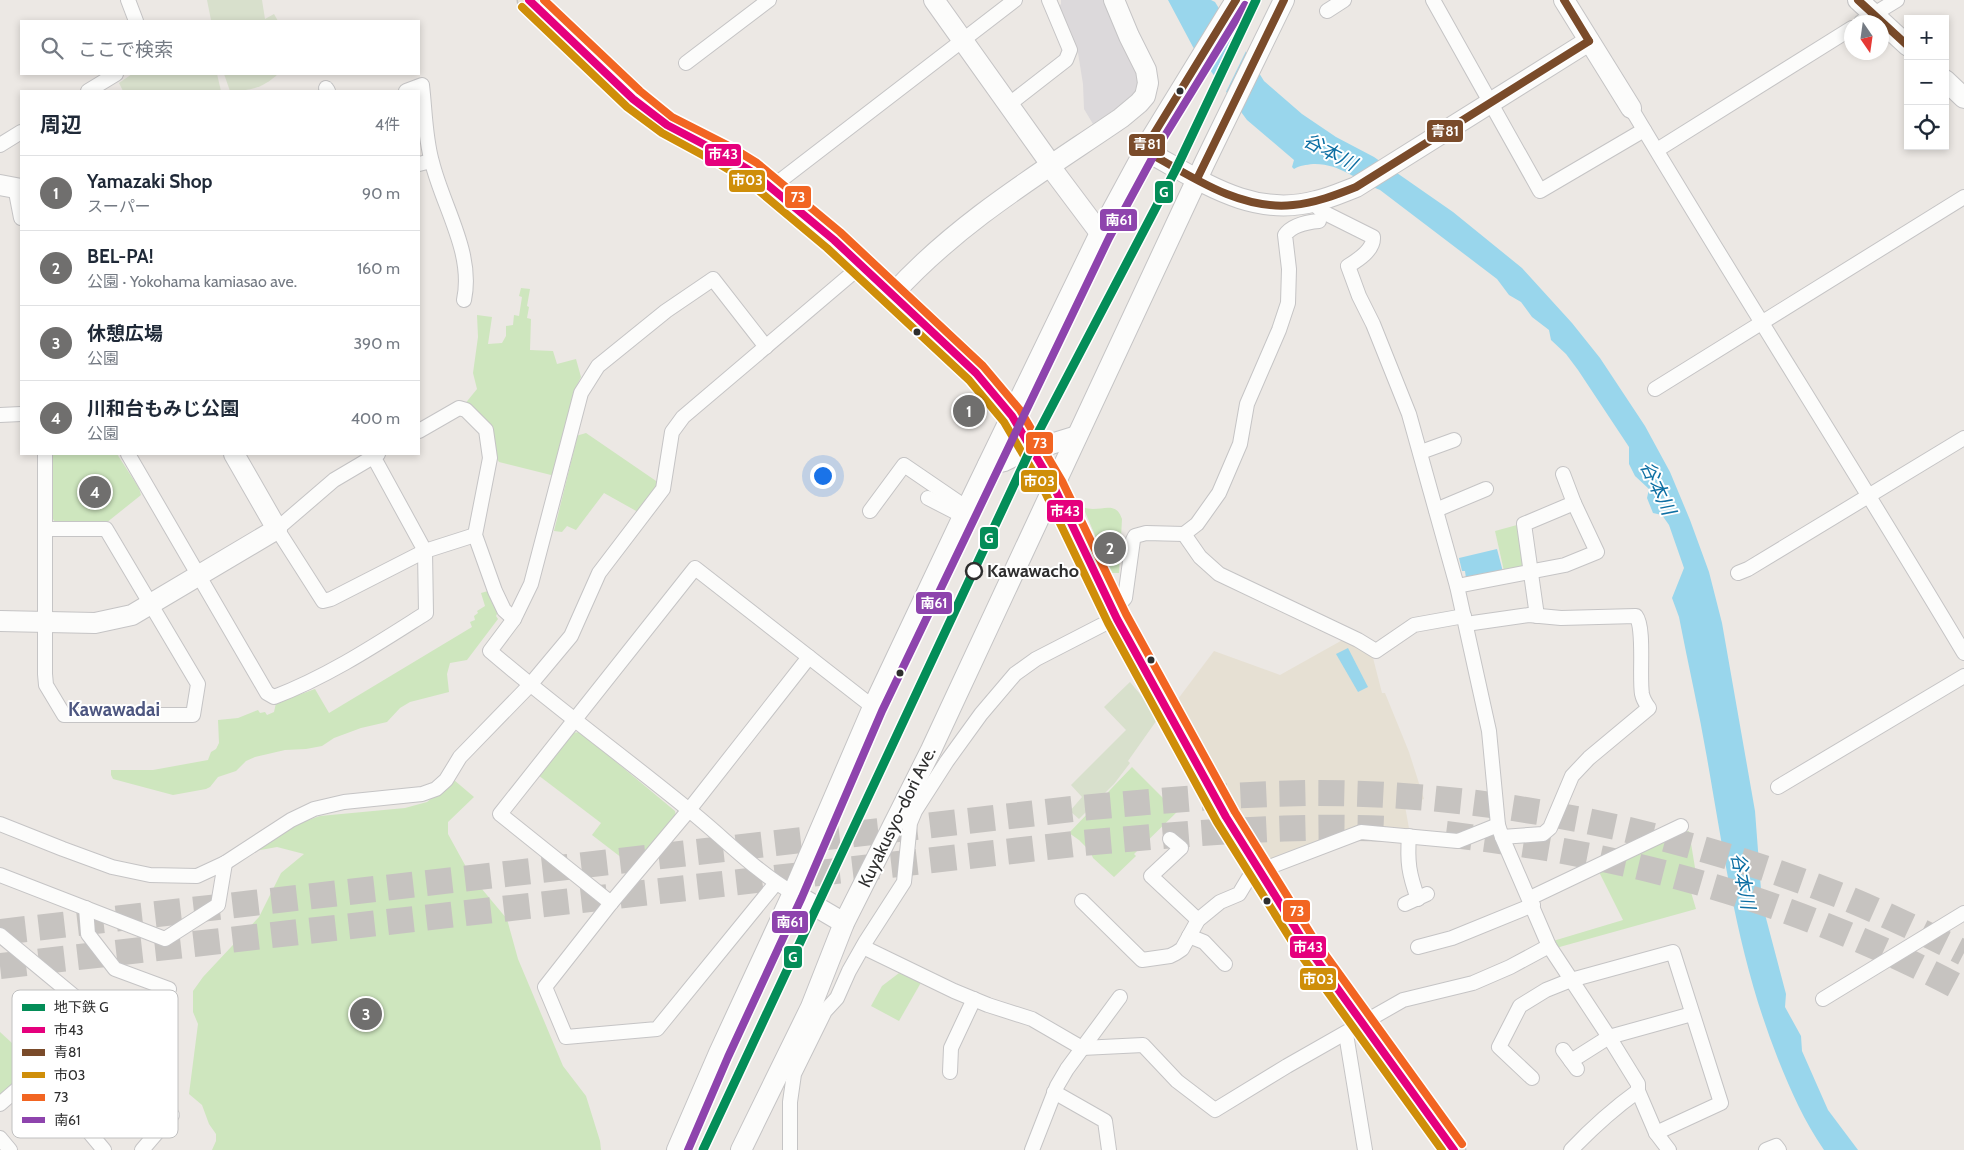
<!DOCTYPE html>
<html lang="ja">
<meta charset="utf-8">
<style>
body{margin:0;font-family:Cabin,"Noto Sans JP",sans-serif;background:#f6f6f7;color:#1f2937}
.controls{position:absolute;right:15px;top:15px;display:grid;overflow:hidden;border-radius:0px;box-shadow:0 2px 8px #0003}
.controls button{width:45px;height:45px;display:grid;place-items:center;padding:0;border:0;border-bottom:1px solid #e0e1e3;background:#fff;color:#1f2937;font:25px sans-serif}
.compass{position:absolute;left:1844px;top:15px;width:45px;height:45px;border-radius:50%;background:#fff;box-shadow:0 2px 8px #0003;rotate:167deg}
.you{position:absolute;left:822px;top:475px;width:18px;height:18px;margin:-12px;border:4px solid #fff;border-radius:50%;background:#1a73e8;box-shadow:0 0 0 8px #1a73e833}
.badge{display:grid;place-items:center;width:32px;height:32px;border-radius:50%;background:#706f6e;color:#fff;font-size:16px;font-weight:700}
.pin{position:absolute;translate:-50% -50%;border:2px solid #fff;box-shadow:0 1px 5px #0006}
.list{margin:0;padding:0;list-style:none}
h2{display:flex;justify-content:space-between;align-items:center;height:65px;margin:0;padding:0 20px;font-size:21px}
h2 small{font-size:16px;font-weight:400;color:#747a83}
.list li{display:grid;grid-template-columns:32px 1fr auto;gap:15px;align-items:center;box-sizing:border-box;height:75px;padding:0 20px;border-top:1px solid #e0e1e3}
.list b{display:block;font-size:19px;white-space:nowrap}
.list p{margin:0;font-size:16px;white-space:nowrap;color:#747a83}
.list em{font-size:16px;font-style:normal;color:#747a83}
.icon{flex:none;width:28px;height:28px;fill:none;stroke:currentColor;stroke-width:2;stroke-linecap:round;stroke-linejoin:round}
.map{position:relative;flex:none;width:1964px;height:1150px;overflow:hidden}
.search{position:absolute;background:#fff;box-shadow:0 2px 8px #0003;left:20px;top:20px;width:400px;height:55px;display:flex;align-items:center;gap:12px;box-sizing:border-box;padding:0 18px;border-radius:0px;color:#747a83;font-size:19px}
.panel{position:absolute;background:#fff;box-shadow:0 2px 8px #0003;left:20px;top:90px;width:400px;height:365px;border-radius:0px}
.map>svg:first-child{display:block}
</style>
<div class="map">
<svg width="1964" height="1150" viewBox="0 0 1964 1150">
<rect width="100%" height="100%" fill="#ece8e4"/>
<polygon fill="#dcd9db" points="1061,0 1107,0 1137,73 1137,84 1133,97 1093,124 1084,109 1083,84 1078,53 1059,6 1061,4"/>
<polygon fill="#e6e0d3" points="1346,638 1372,654 1382,693 1385,693 1409,752 1424,799 1405,806 1410,834 1361,829 1275,863 1263,860 1239,824 1175,703 1214,651 1280,675"/>
<g fill="#cee6be">
<polygon points="521,288 530,289 527,306 529,307 527,318 531,319 530,350 553,351 557,364 576,359 581,377 576,387 555,476 499,462 464,405 477,389 473,373 478,337 477,315 492,317 488,344 502,343 506,336 506,326 513,325 514,315 519,316 522,297 519,296"/>
<polygon points="586,433 659,483 653,493 638,512 604,493 576,530 567,526 562,532 554,531 576,442 576,436"/>
<polygon points="50,454 117,454 139,488 141,495 106,523 56,523 48,513"/>
<path d="M 1083,507 C 1099,514 1115,498 1122,519 L 1119,573 L 1111,573 Z"/>
<polygon points="1517,525 1525,565 1520,568 1504,571 1495,531"/>
<polygon points="488,591 492,603 498,612 496,616 498,619 467,660 450,663 447,674 449,692 410,702 400,708 387,722 361,728 334,738 322,746 306,749 285,750 255,757 246,761 236,771 218,777 210,787 206,789 173,795 113,779 111,775 111,770 153,770 208,760 211,752 216,749 219,743 218,720 238,718 258,710 260,713 265,712 267,715 274,712 276,703 315,689 329,713 472,627 470,622 475,620 474,616 478,613 477,611 485,606 481,593"/>
<polygon points="580,732 675,811 676,817 635,868 592,835 601,823 538,775 571,733"/>
<polygon points="1132,767 1164,799 1173,794 1177,799 1174,801 1181,808 1134,854 1136,856 1114,877 1093,858 1090,851 1079,840 1069,833"/>
<polygon points="454,780 474,797 448,822 448,834 471,876 507,919 518,959 563,1066 586,1096 600,1141 601,1150 212,1150 216,1141 216,1134 209,1124 202,1105 189,1094 198,1024 193,1012 193,991 203,977 259,917 281,873 304,854 277,847 255,851 294,825 320,816 405,808 427,802"/>
<polygon points="1689,831 1697,880 1688,882 1696,909 1556,948 1553,941 1623,920 1599,872 1679,833"/>
<polygon points="903,970 923,979 899,1021 871,1006 882,986"/>
<polygon points="0,1032 38,1067 0,1096"/>
</g>
<g fill="#d8e0cc">
<polygon points="207,0 262,0 265,19 274,14 278,21 207,21 211,20"/>
<polygon points="132,74 217,74 221,91 123,91 119,83"/>
<path d="M 224,74 L 278,74 C 263,88 250,91 230,91 Z"/>
<polygon points="1130,682 1159,717 1128,761 1130,763 1114,784 1079,819 1070,811 1082,797 1071,785 1126,730 1104,707"/>
</g>
<g fill="#99d6ec">
<path d="M 1168,0 L 1211,0 L 1215,2 L 1264,81 L 1302,114 L 1336,137 L 1374,157 L 1453,212 L 1522,268 L 1572,323 L 1600,358 L 1645,426 L 1670,472 L 1690,520 L 1709,572 L 1722,623 L 1755,811 L 1762,903 L 1786,994 L 1785,1007 L 1801,1036 L 1802,1051 L 1828,1110 L 1858,1150 L 1824,1150 C 1804,1121 1791,1091 1778,1059 C 1739,961 1725,861 1707,758 C 1699,711 1688,664 1679,617 L 1672,598 L 1684,568 L 1669,525 L 1662,515 L 1653,513 L 1647,498 L 1649,489 L 1635,476 L 1629,464 L 1629,447 L 1578,370 L 1566,354 L 1551,340 L 1549,330 L 1532,317 L 1521,302 L 1509,295 L 1497,279 L 1380,190 C 1357,181 1340,163 1313,164 C 1306,165 1300,165 1294,169 L 1292,167 L 1294,160 L 1247,120 L 1193,47 Z"/>
<polygon points="1497,549 1503,572 1466,578 1465,571 1462,571 1459,558"/>
<polygon points="1348,648 1368,687 1358,692 1336,654"/>
</g>
<polygon fill="#ece8e4" points="1235,30 1247,49 1225,94 1213,78"/>
<g fill="none" stroke-linecap="round" stroke-linejoin="round">
<g stroke="#c6c3c0" stroke-width="26" stroke-dasharray="26 13" stroke-linecap="butt">
<path d="M 1446,834 C 1478,838 1509,842 1540,847 C 1691,872 1829,918 1964,990"/>
<path d="M 0,932 L 1081,808 C 1157,801 1233,794 1309,793 C 1489,792 1677,831 1844,897 C 1885,914 1925,933 1964,953"/>
<path d="M 0,966 L 1083,843 C 1185,834 1286,824 1388,829"/>
</g>
<g stroke="#c5c4c5" stroke-width="16">
<g id="street">
<polyline points="128,0 136,21"/>
<polyline points="1433,0 1540,191 1644,130"/>
<polyline points="1327,11 1344,0"/>
<polyline points="1861,22 1897,0"/>
<polyline points="686,63 769,0"/>
<polyline points="326,88 328,91"/>
<polyline points="88,91 116,74"/>
<path d="M 406,91 L 422,85 C 425,110 425,138 432,162 C 443,207 474,253 464,300"/>
<polyline points="1008,105 1066,60 1070,50 1049,0"/>
<path d="M 1631,108 C 1740,291 1855,470 1964,653"/>
<polyline points="0,145 21,132"/>
<polyline points="1657,150 1852,28"/>
<polyline points="419,164 431,161"/>
<polyline points="15,187 21,218"/>
<polyline points="772,187 1015,0"/>
<path d="M 1312,202 L 1323,212 L 1373,237 C 1374,250 1358,260 1348,266 L 1359,296 L 1373,324 L 1409,414 L 1457,586 L 1489,731 L 1498,825 L 1502,837 L 1549,946 L 1609,1037 L 1638,1084 L 1638,1091 L 1656,1133 L 1669,1150"/>
<path d="M 766,347 L 713,279 L 666,311 L 598,366 L 581,393 L 531,584 L 514,619 L 490,651 C 554,706 623,756 689,810 C 724,838 755,871 793,893"/>
<polyline points="1655,389 1964,197"/>
<polyline points="0,415 21,414"/>
<polyline points="419,431 459,408 466,410 486,430 490,458 475,535 495,591 504,610 514,619"/>
<polyline points="1421,452 1454,440"/>
<path d="M 128,454 L 267,693 L 274,697 C 329,676 377,644 426,613 L 425,551 L 373,456"/>
<polyline points="378,454 334,480 277,529 323,601 331,599 425,551 475,535"/>
<polyline points="928,498 963,516"/>
<polyline points="1436,510 1486,489"/>
<polyline points="870,511 904,465 967,508"/>
<polyline points="45,529 106,529 198,684 193,715 64,715 46,685 45,674 45,454"/>
<polyline points="1184,534 1200,557 1219,574 1358,640 1376,651 1414,625 1464,616"/>
<polyline points="1738,573 1748,569 1964,438"/>
<polyline points="1457,586 1565,565 1597,552 1574,503 1563,474"/>
<path d="M 1113,611 L 1125,598 L 1133,540 L 1135,536 L 1146,533 L 1184,534 L 1197,524 L 1219,493 L 1240,444 L 1247,404 L 1279,330 L 1288,303 L 1289,269 L 1285,235 C 1292,225 1308,222 1319,221"/>
<polyline points="1537,616 1524,524 1574,503"/>
<path d="M 1466,624 L 1529,615 L 1561,618 L 1636,616 C 1645,628 1639,676 1642,694 C 1643,699 1646,704 1649,708 L 1589,758 L 1572,776 L 1550,828 L 1543,834 L 1502,837"/>
<polyline points="1778,787 1964,676"/>
<polyline points="0,824 63,849 112,867 150,875 197,876 225,863 291,820 314,809 344,802 422,794 436,789 446,780 460,757 530,685 571,636 599,573 663,489 672,432 683,417 862,265"/>
<path d="M 1409,836 C 1407,862 1409,874 1418,899"/>
<polyline points="1170,839 1181,848 1151,876 1198,920"/>
<polyline points="0,875 165,939 218,905 225,863"/>
<polyline points="776,883 657,1029 566,1037 545,987 611,903 689,810 809,657"/>
<polyline points="1530,898 1681,826"/>
<polyline points="1082,901 1142,960 1170,956 1176,953 1182,949 1198,920 1220,902 1239,894 1248,879 1259,871 1361,832 1458,841 1498,825"/>
<polyline points="611,903 500,814 695,568 873,707"/>
<polyline points="1405,904 1427,894"/>
<polyline points="86,908 88,934 115,969 169,989 159,1015 121,1050"/>
<polyline points="0,935 81,1002 172,1115 142,1150"/>
<polyline points="1189,936 1204,942 1225,964"/>
<polyline points="863,947 954,991 988,1005 1032,1019 1082,1048 1143,1045 1177,1081 1215,1110 1287,1066 1403,1000 1473,983 1510,967 1549,946"/>
<polyline points="1418,947 1452,938 1533,905"/>
<polyline points="1823,999 1964,913"/>
<polyline points="1346,1034 1365,1150"/>
<polyline points="1563,1050 1577,1069"/>
<polyline points="1571,1061 1609,1037 1692,1014"/>
<polyline points="950,1072 951,1048 974,999"/>
<polyline points="1532,1078 1499,1047 1520,1006 1546,990 1571,980 1673,952 1721,1103 1656,1133"/>
<polyline points="1054,1092 1105,1121 1109,1150"/>
<polyline points="0,1104 38,1071 104,1150"/>
<polyline points="0,1138 10,1150"/>
<polyline points="790,1150 790,1102 794,1074 825,1011 837,998 849,971 866,941 904,882 910,823 915,811 947,761 981,714 1015,674 1036,659 1104,624 1117,619"/>
<polyline points="1032,1150 1057,1086 1067,1069 1120,997"/>
<path d="M 1571,1150 C 1592,1128 1613,1109 1638,1091"/>
<polyline points="1766,1150 1776,1146 1779,1150"/>
</g>
</g>
<g stroke="#c5c4c5" stroke-width="22">
<g id="secondary">
<polyline points="934,0 1045,156 1055,173 1100,233"/>
<polyline points="1564,0 1631,108"/>
<polyline points="1858,0 1908,46"/>
<polyline points="1945,80 1964,98"/>
<path d="M 1144,150 C 1199,179 1251,219 1316,201 C 1330,198 1343,192 1356,187 L 1589,41"/>
<polyline points="0,185 21,189"/>
<path d="M 893,294 C 957,223 1042,172 1121,118 L 1139,103 L 1145,96 L 1148,83 L 1146,70 L 1129,36 L 1114,0"/>
<polyline points="1030,446 1051,444 1077,436"/>
<polyline points="988,465 1004,461 1031,448"/>
<polyline points="0,621 95,623 132,615 277,529 234,454"/>
<polyline points="793,893 844,923"/>
<polyline points="677,1150 719,1053 793,893 873,707 967,508 1100,233 1152,137 1236,0"/>
<polyline points="741,1150 811,1007 844,923 931,750 1205,162 1284,0"/>
</g>
</g>
<g stroke="#c6c5c4" stroke-width="25">
<polyline id="primary" points="529,0 633,99 667,125 726,156 752,172 834,240 976,373 1012,416 1053,485 1117,619 1158,691 1226,817 1259,871 1306,945 1454,1150"/>
</g>
<use href="#street" stroke="#fcfcfb" stroke-width="14"/>
<use href="#secondary" stroke="#fcfcfb" stroke-width="20"/>
<use href="#primary" stroke="#e8e4d6" stroke-width="22"/>
<g stroke="#fff" stroke-width="11">
<polyline id="bus-1" points="529,0 633,99 667,125 726,156 752,172 834,240 976,373 1012,416 1053,485 1117,619 1226,817 1306,945 1454,1150"/>
</g>
<g stroke="#fff" stroke-width="11">
<g id="bus-2">
<path d="M 1236,0 L 1144,150 C 1189,175 1239,211 1293,205 C 1315,203 1336,195 1356,187 L 1589,41"/>
<polyline points="1564,0 1589,41"/>
<polyline points="1858,0 1908,46"/>
<polyline points="1197,179 1284,0"/>
</g>
</g>
<g stroke="#fff" stroke-width="11">
<polyline id="bus-3" points="522,7 627,107 662,133 721,165 746,180 827,248 969,380 1004,422 1044,490 1108,623 1217,822 1298,951 1442,1150"/>
</g>
<g stroke="#fff" stroke-width="11">
<polyline id="bus-4" points="544,0 640,91 672,117 731,147 757,163 840,232 983,366 1020,410 1062,481 1126,614 1235,812 1314,939 1462,1144"/>
</g>
<g stroke="#fff" stroke-width="11">
<polyline id="bus-5" points="688,1150 728,1057 802,897 882,711 1109,238 1161,142 1245,5"/>
</g>
<use href="#bus-1" stroke="#e5007d" stroke-width="8"/>
<use href="#bus-2" stroke="#7a4b2a" stroke-width="8"/>
<use href="#bus-3" stroke="#cf8e09" stroke-width="8"/>
<use href="#bus-4" stroke="#f26522" stroke-width="8"/>
<use href="#bus-5" stroke="#8e44ad" stroke-width="8"/>
<g stroke="#fff" stroke-width="12">
<polyline id="metro-1" points="703,1150 1040,429 1176,169 1256,0"/>
</g>
<use href="#metro-1" stroke="#048d58" stroke-width="9"/>
</g>
<g fill="#2e2e2e" stroke="#fff" stroke-width="2">
<circle cx="1180" cy="91" r="4.5"/>
<circle cx="917" cy="332" r="4.5"/>
<circle cx="1151" cy="660" r="4.5"/>
<circle cx="900" cy="673" r="4.5"/>
<circle cx="1267" cy="901" r="4.5"/>
</g>
<circle fill="#fff" stroke="#2e2e2e" stroke-width="2.5" cx="974" cy="571" r="8"/>
<g text-anchor="middle" dominant-baseline="central" stroke-width="4" stroke-linejoin="round" paint-order="stroke">
<g font-size="18" font-weight="bold" fill="#2e2e2e" stroke="#fff" text-anchor="start">
<text x="987" y="571">Kawawacho</text>
</g>
<g font-size="18" fill="#2e2e2e" stroke="#fff">
<text transform="translate(897 817) rotate(-64)">Kuyakusyo-dori Ave.</text>
</g>
<g font-size="19" font-style="italic" fill="#0d6fa3" stroke="#fff">
<text transform="translate(1330 152) rotate(28)">谷本川</text>
<text transform="translate(1658 488) rotate(65)">谷本川</text>
<text transform="translate(1743 881) rotate(79)">谷本川</text>
</g>
<g font-size="19" font-weight="bold" fill="#4d5680" stroke="#fff">
<text x="114" y="709">Kawawadai</text>
</g>
</g>
<rect x="12" y="990" width="166" height="148" rx="8" fill="#fff" stroke="#c0c0c0" stroke-width="1"/>
<rect x="22" y="1004" width="23" height="7" fill="#048d58"/>
<rect x="22" y="1027" width="23" height="6" fill="#e5007d"/>
<rect x="22" y="1049" width="23" height="7" fill="#7a4b2a"/>
<rect x="22" y="1072" width="23" height="6" fill="#cf8e09"/>
<rect x="22" y="1094" width="23" height="7" fill="#f26522"/>
<rect x="22" y="1117" width="23" height="6" fill="#8e44ad"/>
<g font-size="14" fill="#2e2e2e">
<text x="54" y="1012">地下鉄 G</text>
<text x="54" y="1035">市43</text>
<text x="54" y="1057">青81</text>
<text x="54" y="1080">市03</text>
<text x="54" y="1102">73</text>
<text x="54" y="1125">南61</text>
</g>
<g stroke="#fff" stroke-width="2">
<rect x="1426" y="119" width="38" height="24" rx="5" fill="#7a4b2a"/>
<rect x="1128" y="133" width="38" height="24" rx="5" fill="#7a4b2a"/>
<rect x="704" y="143" width="38" height="24" rx="5" fill="#e5007d"/>
<rect x="728" y="169" width="38" height="24" rx="5" fill="#cf8e09"/>
<rect x="1154" y="180" width="20" height="24" rx="5" fill="#048d58"/>
<rect x="784" y="185" width="28" height="24" rx="5" fill="#f26522"/>
<rect x="1099" y="208" width="39" height="24" rx="5" fill="#8e44ad"/>
<rect x="1025" y="431" width="29" height="24" rx="5" fill="#f26522"/>
<rect x="1020" y="469" width="38" height="24" rx="5" fill="#cf8e09"/>
<rect x="1046" y="499" width="38" height="24" rx="5" fill="#e5007d"/>
<rect x="979" y="526" width="20" height="24" rx="5" fill="#048d58"/>
<rect x="915" y="591" width="38" height="24" rx="5" fill="#8e44ad"/>
<rect x="1282" y="899" width="29" height="24" rx="5" fill="#f26522"/>
<rect x="771" y="910" width="38" height="24" rx="5" fill="#8e44ad"/>
<rect x="1289" y="935" width="38" height="24" rx="5" fill="#e5007d"/>
<rect x="783" y="945" width="20" height="24" rx="5" fill="#048d58"/>
<rect x="1299" y="967" width="38" height="24" rx="5" fill="#cf8e09"/>
</g>
<g font-size="14" text-anchor="middle" font-weight="bold" fill="#fff">
<text x="1445" y="136">青81</text>
<text x="1147" y="149">青81</text>
<text x="723" y="159">市43</text>
<text x="747" y="185">市03</text>
<text x="1164" y="197">G</text>
<text x="798" y="202">73</text>
<text x="1119" y="225">南61</text>
<text x="1040" y="448">73</text>
<text x="1039" y="486">市03</text>
<text x="1065" y="516">市43</text>
<text x="989" y="543">G</text>
<text x="934" y="608">南61</text>
<text x="1297" y="916">73</text>
<text x="790" y="927">南61</text>
<text x="1308" y="952">市43</text>
<text x="793" y="962">G</text>
<text x="1318" y="984">市03</text>
</g>
</svg>
<div class="controls">
<button>+</button>
<button>−</button>
<button><svg class="icon" aria-label="locate" viewBox="0 0 24 24"><circle cx="12" cy="12" r="6"/><path d="M12 2v4M12 18v4M2 12h4M18 12h4"/></svg></button>
</div>
<svg class="compass" viewBox="-18 -18 36 36"><path d="M0-13l5 13h-10z" fill="#e53935"/><path d="M0 13l5-13h-10z" fill="#747a83"/></svg>
<div class="you"></div>
<div class="pin badge" style="left:969px;top:411px">1</div>
<div class="pin badge" style="left:1110px;top:548px">2</div>
<div class="pin badge" style="left:366px;top:1014px">3</div>
<div class="pin badge" style="left:95px;top:492px">4</div>
<div class="search"><svg class="icon" aria-label="search" viewBox="0 0 24 24"><circle cx="10" cy="10" r="6"/><path d="M15 15l6 6"/></svg>ここで検索</div>
<section class="panel">
<h2>周辺<small>4件</small></h2>
<ul class="list">
<li><span class="badge">1</span><div><b>Yamazaki Shop</b><p>スーパー</p></div><em>90 m</em></li>
<li><span class="badge">2</span><div><b>BEL-PA!</b><p>公園 · Yokohama kamiasao ave.</p></div><em>160 m</em></li>
<li><span class="badge">3</span><div><b>休憩広場</b><p>公園</p></div><em>390 m</em></li>
<li><span class="badge">4</span><div><b>川和台もみじ公園</b><p>公園</p></div><em>400 m</em></li>
</ul>
</section>
</div>
